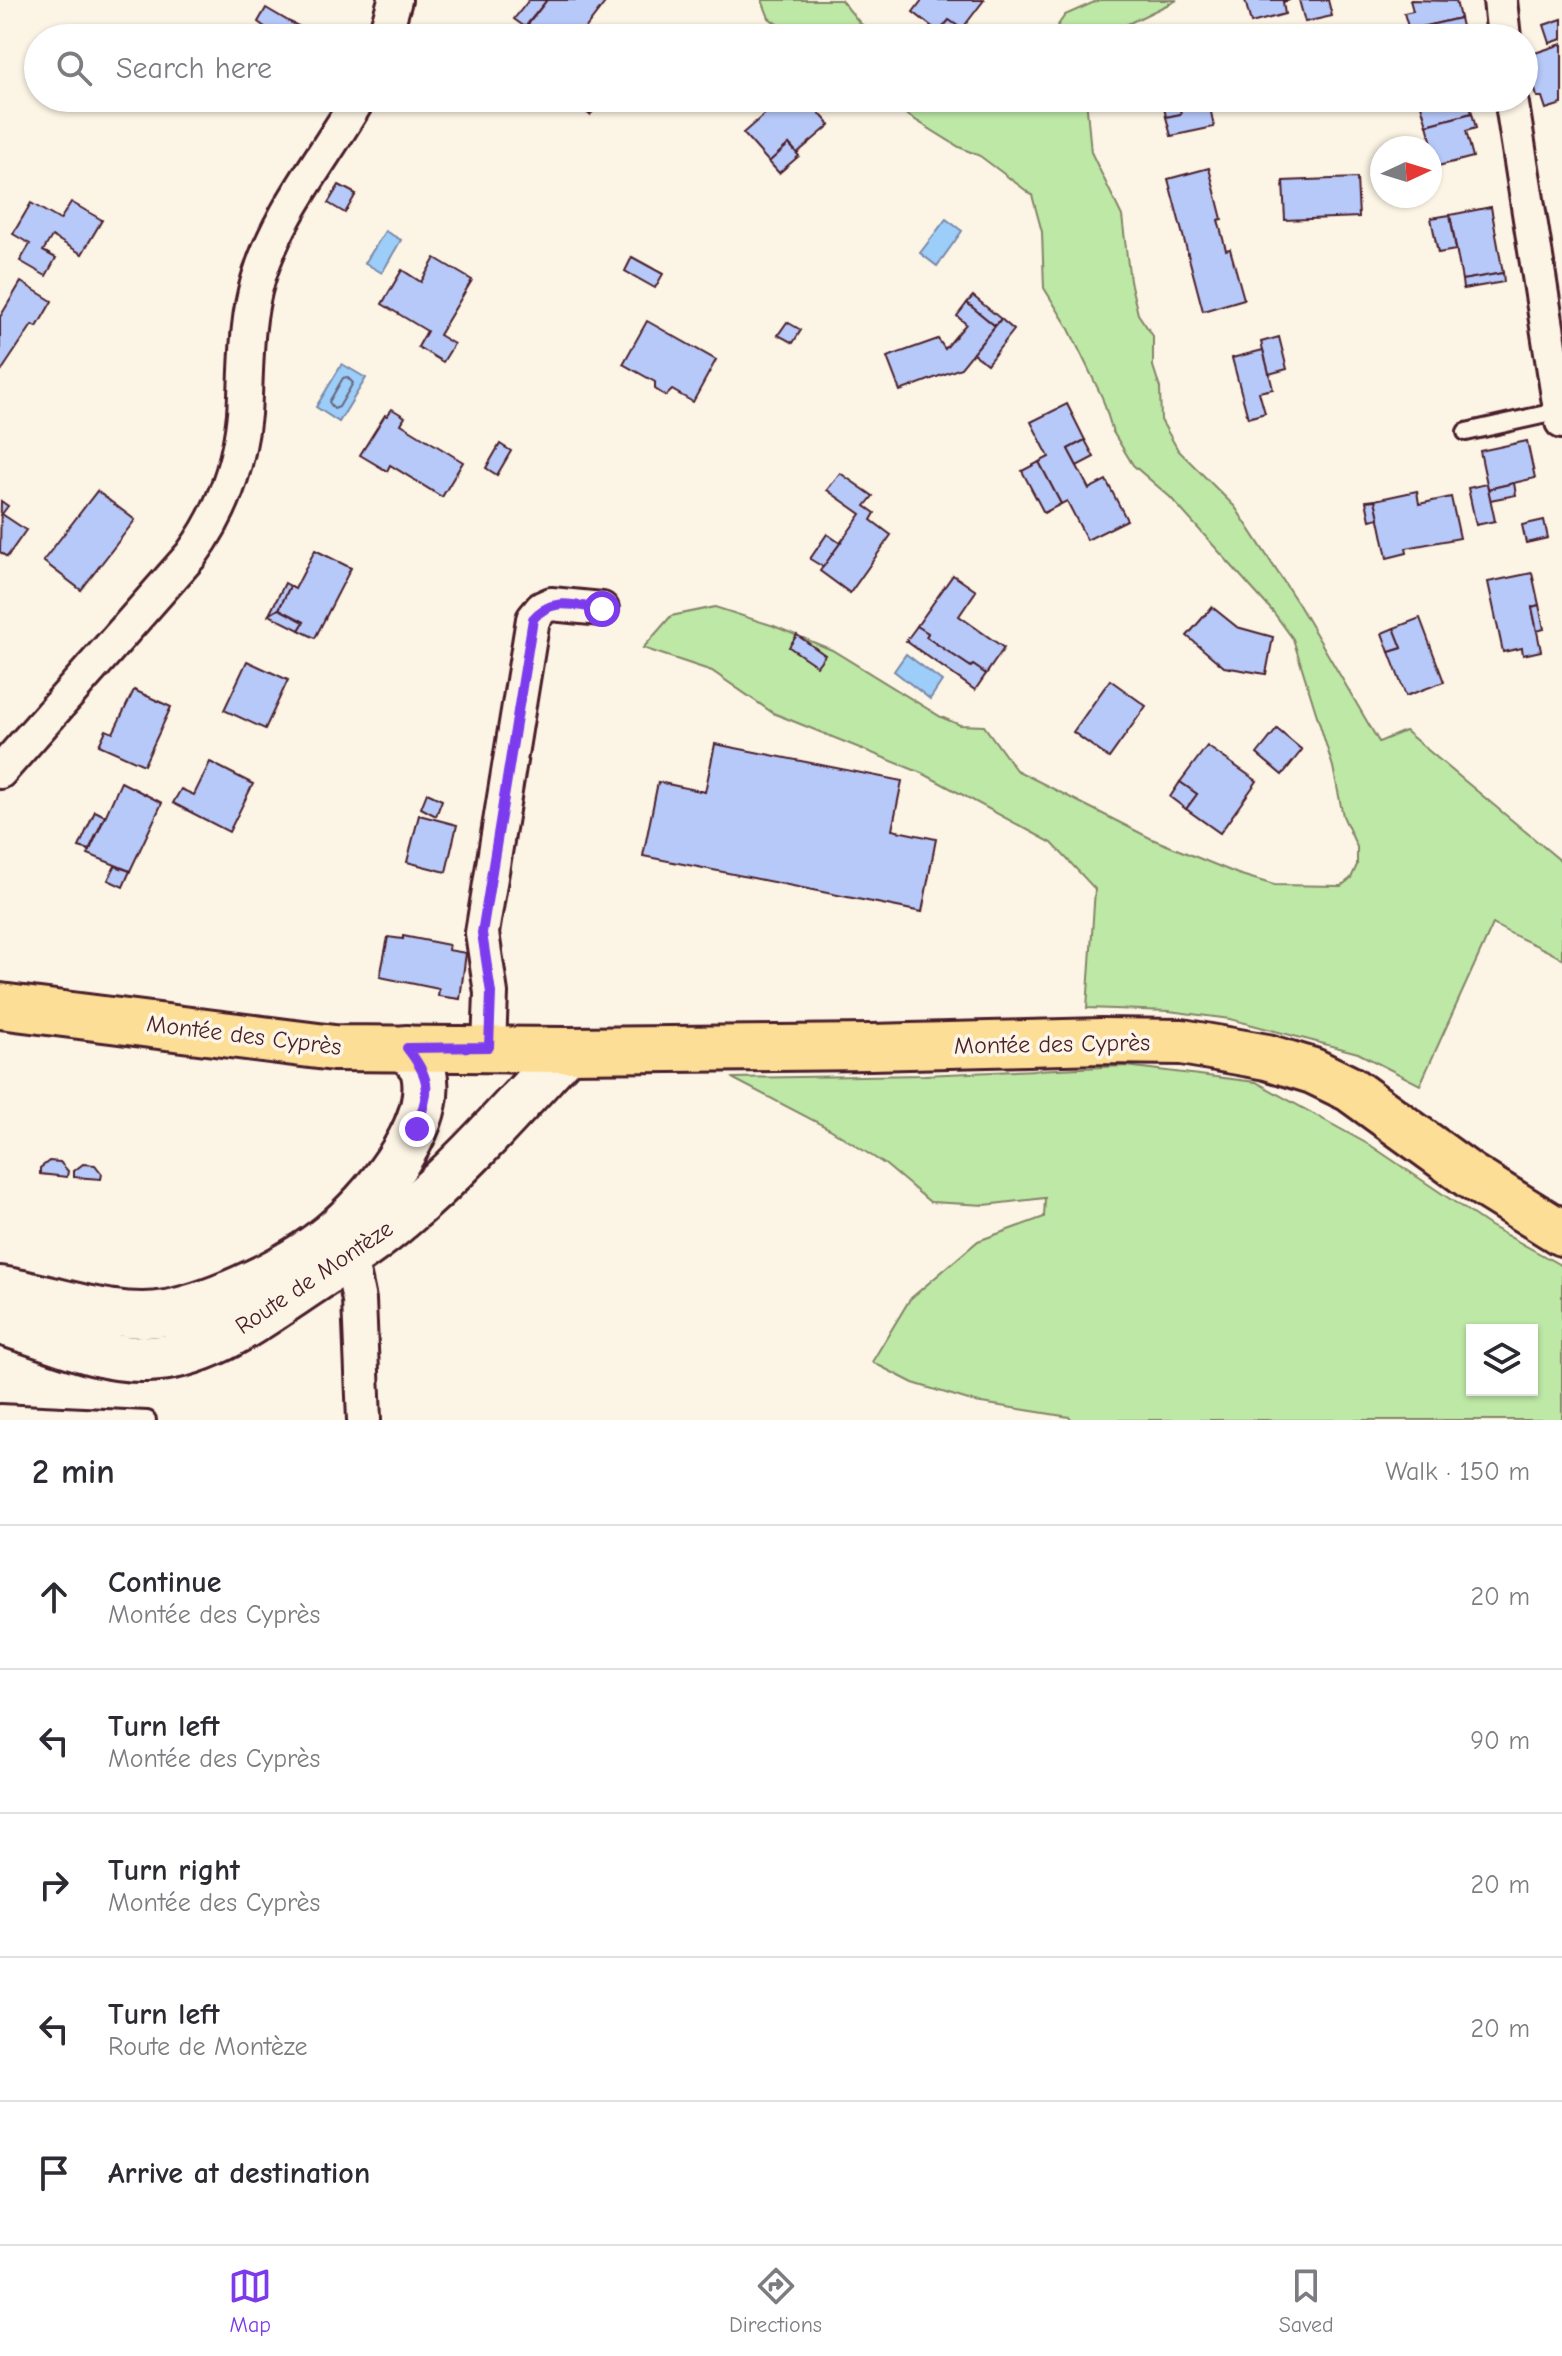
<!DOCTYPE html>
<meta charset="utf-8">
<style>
body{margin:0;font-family:"Comic Neue",sans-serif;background:#f7f7f7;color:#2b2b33}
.controls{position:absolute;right:24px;bottom:24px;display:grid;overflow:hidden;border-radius:0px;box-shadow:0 2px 6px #0004}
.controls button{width:72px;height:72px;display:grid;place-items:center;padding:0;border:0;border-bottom:2px solid #e1e1e2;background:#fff;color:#2b2b33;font:40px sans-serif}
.compass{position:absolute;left:1370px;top:136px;width:72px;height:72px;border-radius:50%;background:#fff;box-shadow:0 2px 6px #0004;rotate:86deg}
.stop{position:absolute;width:24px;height:24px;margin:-18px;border:6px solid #7c3aed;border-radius:50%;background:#fff}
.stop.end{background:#7c3aed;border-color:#fff;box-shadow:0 2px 8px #0008}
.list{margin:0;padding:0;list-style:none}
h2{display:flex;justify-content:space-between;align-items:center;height:104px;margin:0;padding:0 32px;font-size:34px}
h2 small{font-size:26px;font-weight:400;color:#7c7c81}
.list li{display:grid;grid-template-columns:52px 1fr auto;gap:24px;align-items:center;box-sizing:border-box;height:144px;padding:0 32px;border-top:2px solid #e1e1e2}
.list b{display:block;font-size:30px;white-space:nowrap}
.list p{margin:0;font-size:26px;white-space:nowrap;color:#7c7c81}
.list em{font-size:26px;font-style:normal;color:#7c7c81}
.icon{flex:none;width:44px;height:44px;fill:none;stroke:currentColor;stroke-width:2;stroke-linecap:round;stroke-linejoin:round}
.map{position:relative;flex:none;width:1562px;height:1420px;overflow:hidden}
.search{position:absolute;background:#fff;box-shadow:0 2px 6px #0004;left:24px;right:24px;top:24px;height:88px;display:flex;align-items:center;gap:20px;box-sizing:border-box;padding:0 28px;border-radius:44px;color:#7c7c81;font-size:30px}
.sheet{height:824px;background:#fff}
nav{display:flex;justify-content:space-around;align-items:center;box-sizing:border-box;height:112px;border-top:2px solid #e1e1e2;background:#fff;font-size:22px;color:#7c7c81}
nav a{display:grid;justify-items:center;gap:4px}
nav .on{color:#7c3aed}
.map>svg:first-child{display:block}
</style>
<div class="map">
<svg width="1562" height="1420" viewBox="0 0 1562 1420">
<rect width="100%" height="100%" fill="#fcf5e5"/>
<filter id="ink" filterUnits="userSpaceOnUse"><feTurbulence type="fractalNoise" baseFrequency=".0125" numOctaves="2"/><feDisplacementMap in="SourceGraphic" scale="16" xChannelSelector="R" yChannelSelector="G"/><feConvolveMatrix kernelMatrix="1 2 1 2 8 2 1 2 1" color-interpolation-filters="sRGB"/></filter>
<g filter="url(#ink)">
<g fill="#bde8a6" stroke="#848468" stroke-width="2" fill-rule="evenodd">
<polygon points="762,0 841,0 860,23 878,38 797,38 769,18"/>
<polygon points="1099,0 1177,0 1099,38 1049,38 1065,15"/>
<path d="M 880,98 L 1086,98 L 1091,152 L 1122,216 L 1130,281 L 1138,314 L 1153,336 L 1153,366 L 1160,388 L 1161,420 L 1178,450 L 1235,507 L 1299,605 L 1379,742 L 1405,731 L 1562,862 L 1562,959 C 1540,945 1516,938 1493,924 L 1420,1085 L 1358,1053 L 1230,1019 L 1169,1011 L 1087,1008 L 1095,889 L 1052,843 L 924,774 L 773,713 L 712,671 L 643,648 L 671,616 L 715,607 L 774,626 L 832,650 L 941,717 L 960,725 L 984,726 L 1016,770 L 1152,839 L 1238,874 L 1274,885 L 1341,886 L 1351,878 L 1357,865 L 1357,847 L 1343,816 L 1333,767 L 1293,639 L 1274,613 L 1170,497 L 1133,465 L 1113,432 L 1102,397 L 1068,327 L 1044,288 L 1042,232 L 1032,195 L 980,156 L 959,147 Z"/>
<path d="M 1126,1066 L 1256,1082 L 1373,1147 L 1490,1226 L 1562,1266 L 1562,1420 L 1071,1420 L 1069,1417 L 975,1402 L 913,1383 L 872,1362 L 910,1299 L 978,1241 L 1044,1217 L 1045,1198 L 985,1205 L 930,1202 L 886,1165 L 830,1129 L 732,1078 L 924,1075 ZM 1472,1330 L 1532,1330 L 1532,1390 L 1472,1390 Z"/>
</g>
<g fill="#9ccef9" stroke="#7b88a7" stroke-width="2">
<polygon points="946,219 962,231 937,266 920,253"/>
<polygon points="385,231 401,240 382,273 365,263"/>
<polygon points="342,364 366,378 339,422 316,407"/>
<polygon points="906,654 942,681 930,699 894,671"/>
</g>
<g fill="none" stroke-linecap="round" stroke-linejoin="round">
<polygon stroke="#6b657d" stroke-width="2" points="347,377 353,383 339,407 334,409 329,402 343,378"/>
</g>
<g fill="#b7c9f9" stroke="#4a1f2b" stroke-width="2">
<polygon points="529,0 547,0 525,27 514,19"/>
<polygon points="547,0 607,0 578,38 534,38 523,31"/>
<polygon points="922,0 984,0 962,29 949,20 939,32 913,12"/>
<polygon points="1245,0 1290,0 1283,2 1285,14 1251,23"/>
<polygon points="1299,0 1328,0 1332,16 1305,22"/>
<polygon points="1410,0 1456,1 1460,18 1409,30 1404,13 1413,11"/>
<polygon points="266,8 290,22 323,38 280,38 258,22"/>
<polygon points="1460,18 1464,35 1459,38 1411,38 1409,30"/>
<polygon points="1562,19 1562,39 1550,43 1544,25"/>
<polygon points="949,20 962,29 955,38 948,38 939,32"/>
<polygon points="1562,44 1562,104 1546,109 1542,97 1537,97 1526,56"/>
<polygon points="569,98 604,98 590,115"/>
<polygon points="768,98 806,98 830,125 797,153 789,144 769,162 743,133 775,105"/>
<polygon points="1162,98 1178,98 1181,114 1166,117"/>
<polygon points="1178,98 1217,98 1219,105 1210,107 1214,127 1171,136 1166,117 1181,114"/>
<polygon points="1419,98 1468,98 1472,113 1427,125"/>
<polygon points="1472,113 1476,128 1466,131 1473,157 1438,166 1427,125"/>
<polygon points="789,144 799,156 779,173 769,162"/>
<polygon points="1209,168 1222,219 1218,220 1226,250 1230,249 1244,299 1203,311 1168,179"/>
<polygon points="1357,178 1359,217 1285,220 1283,181"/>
<polygon points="339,185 356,194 345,213 328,203"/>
<polygon points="71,202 102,220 82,254 52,236 43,251 56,258 46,276 20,261 30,244 13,234 31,203 60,220"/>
<polygon points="1491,207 1503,273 1462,280 1450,215"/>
<polygon points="1450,215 1456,250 1438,253 1431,218"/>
<polygon points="632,257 663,274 655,288 625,271"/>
<polygon points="435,258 472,280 439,335 454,344 443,362 418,347 427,331 382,304 402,270 421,282"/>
<polygon points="1503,273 1504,282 1463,289 1462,280"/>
<polygon points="21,282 52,301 37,327 32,325 2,370 0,369 0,317"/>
<polygon points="973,296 1001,319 995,326 967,303"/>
<polygon points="967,303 995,326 961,368 900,391 887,357 938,339 945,349 966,324 957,316"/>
<polygon points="1001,319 1014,330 987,364 973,353"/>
<polygon points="647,321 716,360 693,402 672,390 666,396 655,389 655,382 623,364"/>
<polygon points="787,322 801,330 793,343 778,335"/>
<polygon points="1279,337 1287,369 1269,374 1261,342"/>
<polygon points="1263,350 1273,389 1259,392 1265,413 1248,418 1232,358"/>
<polygon points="1067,404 1085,440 1068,449 1077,466 1089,489 1106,480 1127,520 1087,540 1067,501 1061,504 1039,462 1049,457 1031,422"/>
<polygon points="392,409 405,417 401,424 463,462 442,497 390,465 387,471 360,455 385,415 387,416"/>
<polygon points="1085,440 1094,457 1077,466 1068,449"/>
<polygon points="1527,441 1535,478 1488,489 1480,451"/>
<polygon points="500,444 511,451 497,475 486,468"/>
<polygon points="1039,462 1061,504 1044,513 1022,471"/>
<polygon points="840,473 873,496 865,506 875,513 871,520 891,535 850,593 820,571 861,514 827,490"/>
<polygon points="1514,483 1516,495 1490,500 1488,489"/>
<polygon points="1487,484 1495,521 1476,525 1468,488"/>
<polygon points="97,491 135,520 81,590 43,561"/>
<polygon points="1417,491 1419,504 1451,497 1460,538 1406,548 1407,553 1387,558 1375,500"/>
<polygon points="1375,500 1379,518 1370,520 1366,501"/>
<polygon points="1,501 8,506 2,514 26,530 7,557 0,552"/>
<polygon points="1544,520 1548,538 1526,543 1522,525"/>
<polygon points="827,534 840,543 823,567 810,559"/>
<polygon points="315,550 351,568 315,638 299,630 304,622 279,609 290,586 295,589"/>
<polygon points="1532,573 1539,605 1532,607 1541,651 1523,655 1522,648 1503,652 1488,582"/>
<polygon points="953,575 976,591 959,616 1004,648 986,674 973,665 971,667 926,637 928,633 917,626"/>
<polygon points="285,583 290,586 279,609 269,615"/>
<polygon points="1539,605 1544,629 1537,631 1532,607"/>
<polygon points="1212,607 1237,627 1273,637 1266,674 1224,667 1187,636"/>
<polygon points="279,609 304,622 299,630 269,615"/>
<polygon points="1420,618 1444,682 1406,696 1389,652 1402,648 1394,628"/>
<polygon points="917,626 928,633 926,637 971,667 973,665 986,674 975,690 906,641"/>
<polygon points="1394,628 1402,648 1389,652 1382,633"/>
<polygon points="797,635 825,655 817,666 789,647"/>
<polygon points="247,661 288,680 265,729 224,710"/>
<polygon points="1110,680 1146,706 1109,758 1073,732"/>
<polygon points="134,690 171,707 144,765 99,745 106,730 113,733"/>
<polygon points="1277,729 1302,750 1282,775 1257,754"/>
<polygon points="715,744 902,781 892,830 936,839 922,912 643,856 658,782 705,792"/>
<polygon points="1207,746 1257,781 1220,833 1186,809 1197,794 1180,782"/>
<polygon points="210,762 253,784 229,832 173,803 181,789 194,795"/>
<polygon points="121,782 162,803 130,871 88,854"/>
<polygon points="1180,782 1197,794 1186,809 1170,797"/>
<polygon points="427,793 442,800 436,816 421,808"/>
<polygon points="95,811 105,816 89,850 79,847"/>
<polygon points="419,815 457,825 446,872 407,862"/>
<polygon points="115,866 130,871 123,887 108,880"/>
<polygon points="403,936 449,945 448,950 466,953 460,999 438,996 439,989 380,977 388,937 403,939"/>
<polygon points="49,1161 60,1162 68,1171 67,1177 40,1174 40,1168"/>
<polygon points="83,1164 95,1165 102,1174 101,1179 74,1177 74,1171"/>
</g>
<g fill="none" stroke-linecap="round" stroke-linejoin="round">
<g stroke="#4a1f2b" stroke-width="22">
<g id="lane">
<polyline points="1466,432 1560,411"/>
<polyline points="0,1413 147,1420"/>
</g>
</g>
<g stroke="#4a1f2b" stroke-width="38">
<g id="street">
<polyline points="1500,0 1504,38"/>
<polyline points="384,38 395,0"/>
<polyline points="1511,98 1562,422"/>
<path d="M 0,772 L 191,555 C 222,513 239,466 244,414 C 247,369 245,324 258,280 C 277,214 325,157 359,98"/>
<polyline points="489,1047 491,993 482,933 533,619 542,608 551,604 602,609"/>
<polyline points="335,1241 354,1276 359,1300 364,1420"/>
</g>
</g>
<g stroke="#4a1f2b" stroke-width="50">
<g id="secondary">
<path d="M 0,1289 C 54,1297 112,1322 167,1313 C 219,1303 291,1268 331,1235 C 370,1203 436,1127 424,1073 C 422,1064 413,1056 407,1048"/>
<path d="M 0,1322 C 48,1335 96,1361 147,1359 C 203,1358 251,1323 295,1293 C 330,1269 368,1247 400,1219 C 461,1168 513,1108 567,1050"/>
</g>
</g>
<g stroke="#4a1f2b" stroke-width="50">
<polyline id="primary" points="0,1006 334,1048 567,1050 871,1047 1102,1041 1182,1042 1267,1057 1313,1071 1350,1089 1470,1176 1562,1233"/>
</g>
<use href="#lane" stroke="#fcf5e5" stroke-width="16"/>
<use href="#street" stroke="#fcf5e5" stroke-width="32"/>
<use href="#secondary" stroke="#fcf5e5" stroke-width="44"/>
<use href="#primary" stroke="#fdde96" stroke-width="44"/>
</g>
</g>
<g fill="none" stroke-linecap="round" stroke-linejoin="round" filter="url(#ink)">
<path stroke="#7c3aed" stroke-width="10" d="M 417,1129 C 428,1090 434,1082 407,1048 L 489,1047 L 491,993 L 482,933 L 533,619 C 552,596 575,606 602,609"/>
</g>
<g text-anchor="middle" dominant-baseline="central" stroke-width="7" stroke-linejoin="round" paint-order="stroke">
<g font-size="24" fill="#4a1f2b" stroke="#fcf5e5">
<text transform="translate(244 1035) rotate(7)">Montée des Cyprès</text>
<text transform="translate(1052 1044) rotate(-1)">Montée des Cyprès</text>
<text transform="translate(314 1277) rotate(-34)">Route de Montèze</text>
</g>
</g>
</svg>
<div class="controls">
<button><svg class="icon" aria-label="layers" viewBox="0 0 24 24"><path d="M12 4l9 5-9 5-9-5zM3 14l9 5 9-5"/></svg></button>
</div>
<svg class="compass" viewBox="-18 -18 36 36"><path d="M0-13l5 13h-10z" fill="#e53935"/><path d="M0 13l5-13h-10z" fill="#7c7c81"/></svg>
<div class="stop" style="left:602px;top:609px"></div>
<div class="stop end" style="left:417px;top:1129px"></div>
<div class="search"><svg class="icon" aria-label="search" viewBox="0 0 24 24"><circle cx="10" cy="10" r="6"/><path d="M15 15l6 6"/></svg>Search here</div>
</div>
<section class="sheet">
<h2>2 min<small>Walk · 150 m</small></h2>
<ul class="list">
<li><svg class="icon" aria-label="ahead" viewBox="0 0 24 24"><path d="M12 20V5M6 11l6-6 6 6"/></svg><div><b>Continue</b><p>Montée des Cyprès</p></div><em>20 m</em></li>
<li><svg class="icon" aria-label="left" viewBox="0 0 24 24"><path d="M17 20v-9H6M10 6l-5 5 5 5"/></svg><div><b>Turn left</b><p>Montée des Cyprès</p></div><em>90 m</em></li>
<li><svg class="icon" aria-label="right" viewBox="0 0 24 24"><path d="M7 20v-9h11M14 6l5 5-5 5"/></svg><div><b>Turn right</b><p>Montée des Cyprès</p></div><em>20 m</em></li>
<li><svg class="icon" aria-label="left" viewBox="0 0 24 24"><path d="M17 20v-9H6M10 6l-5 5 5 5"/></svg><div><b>Turn left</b><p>Route de Montèze</p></div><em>20 m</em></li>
<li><svg class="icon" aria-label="arrive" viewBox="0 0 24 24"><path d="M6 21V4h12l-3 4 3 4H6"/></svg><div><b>Arrive at destination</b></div></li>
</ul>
</section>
<nav>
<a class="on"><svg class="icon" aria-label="map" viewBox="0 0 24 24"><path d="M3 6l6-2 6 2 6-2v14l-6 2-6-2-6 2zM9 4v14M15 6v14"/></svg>Map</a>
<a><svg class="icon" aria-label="directions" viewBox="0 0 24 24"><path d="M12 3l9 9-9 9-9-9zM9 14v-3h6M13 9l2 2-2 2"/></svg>Directions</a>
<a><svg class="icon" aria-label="saved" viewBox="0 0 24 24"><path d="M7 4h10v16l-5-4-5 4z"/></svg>Saved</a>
</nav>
